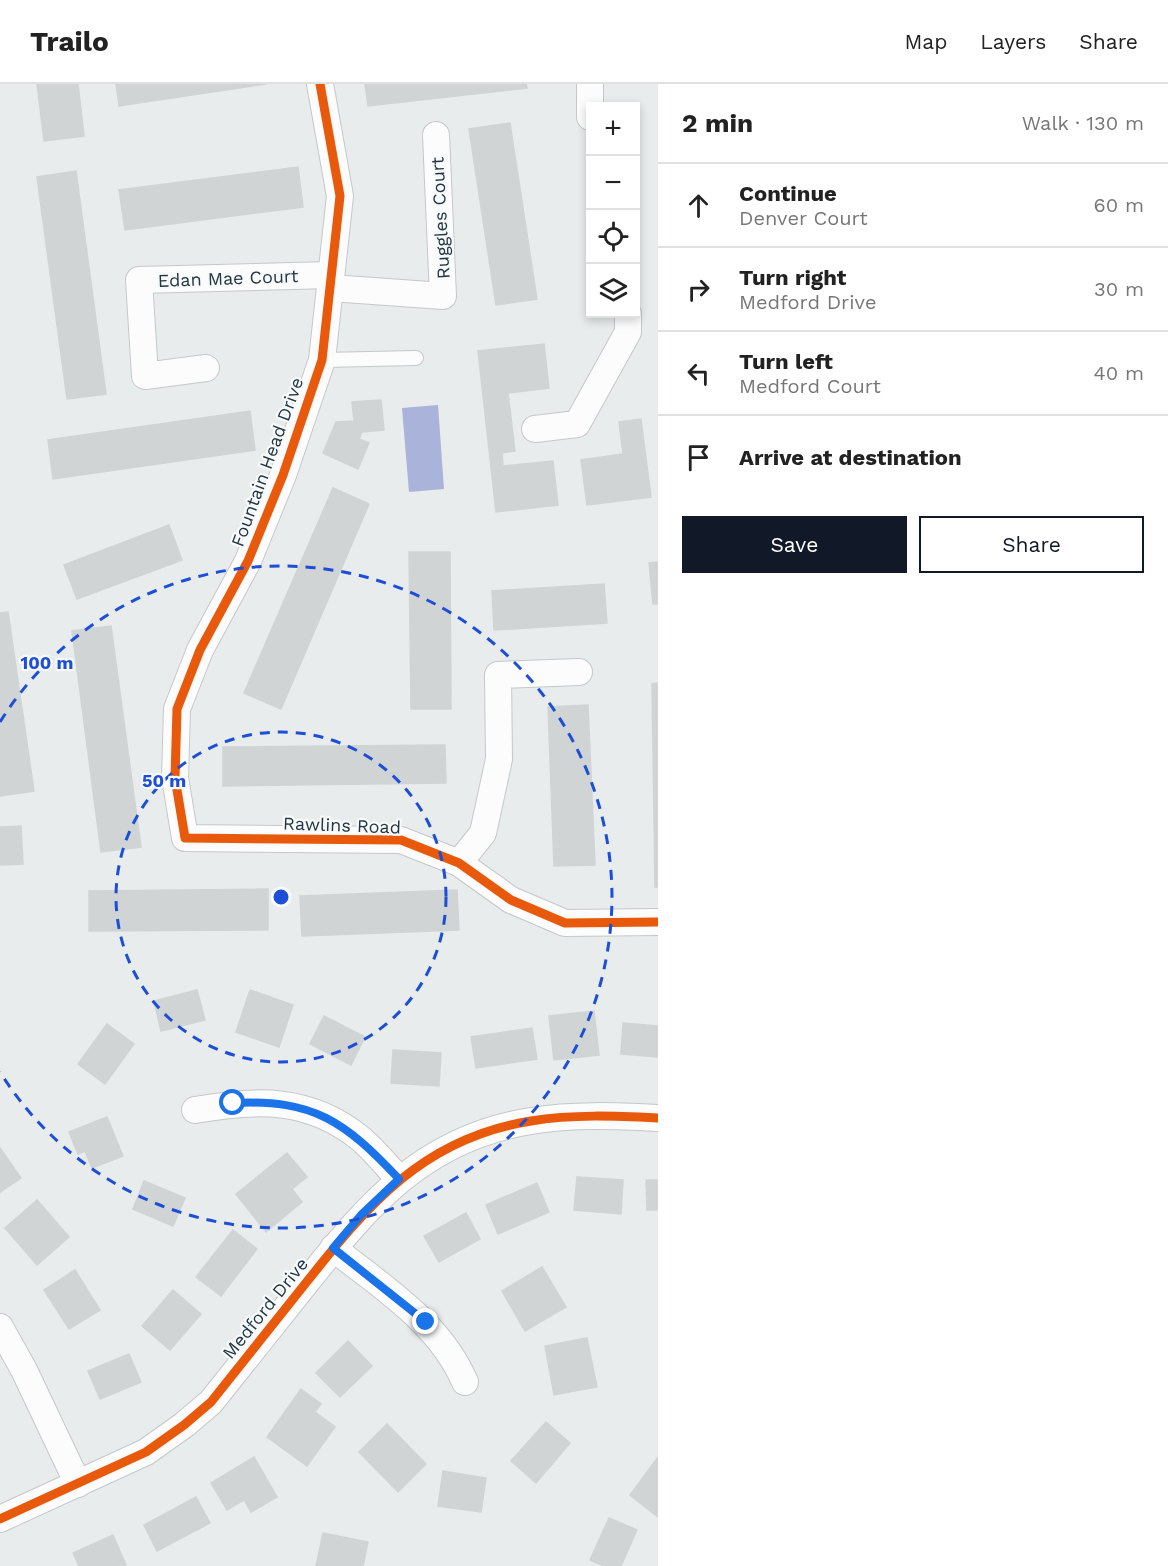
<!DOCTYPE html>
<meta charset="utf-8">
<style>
body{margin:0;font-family:"Work Sans",sans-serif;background:#f2f2f2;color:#222}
.controls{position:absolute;right:18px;top:18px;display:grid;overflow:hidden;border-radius:0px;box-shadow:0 3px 9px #0003}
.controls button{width:54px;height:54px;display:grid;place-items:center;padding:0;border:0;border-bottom:2px solid #e0e0e0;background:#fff;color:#222;font:30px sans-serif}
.stop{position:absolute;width:18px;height:18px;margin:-14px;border:4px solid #1a73e8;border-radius:50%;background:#fff}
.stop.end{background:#1a73e8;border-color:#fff;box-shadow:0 2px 6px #0008}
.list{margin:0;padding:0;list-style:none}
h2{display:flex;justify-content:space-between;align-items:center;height:78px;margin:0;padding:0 24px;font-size:26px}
h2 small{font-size:20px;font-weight:400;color:#767676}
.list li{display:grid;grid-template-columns:39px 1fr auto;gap:18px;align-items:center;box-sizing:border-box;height:84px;padding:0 24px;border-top:2px solid #e0e0e0}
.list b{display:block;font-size:22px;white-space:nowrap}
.list p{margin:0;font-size:20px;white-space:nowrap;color:#767676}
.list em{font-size:20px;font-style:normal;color:#767676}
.actions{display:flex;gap:12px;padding:18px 24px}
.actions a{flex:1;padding:14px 0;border:2px solid #111827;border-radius:0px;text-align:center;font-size:21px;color:#111827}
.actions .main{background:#111827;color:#fff}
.icon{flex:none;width:33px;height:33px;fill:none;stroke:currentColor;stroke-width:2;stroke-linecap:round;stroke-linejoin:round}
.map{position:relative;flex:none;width:658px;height:1482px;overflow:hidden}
header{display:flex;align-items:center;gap:36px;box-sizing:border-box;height:84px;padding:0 30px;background:#fff;border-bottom:2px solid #e0e0e0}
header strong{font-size:28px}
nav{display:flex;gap:33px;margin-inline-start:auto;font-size:21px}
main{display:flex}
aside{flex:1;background:#fff}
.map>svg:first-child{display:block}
</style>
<header>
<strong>Trailo</strong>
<nav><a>Map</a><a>Layers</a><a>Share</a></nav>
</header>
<main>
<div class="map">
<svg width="658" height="1482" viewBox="0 0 658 1482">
<rect width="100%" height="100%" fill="#e8ecec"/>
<polygon fill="#aab3d9" points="438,321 444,405 409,408 402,324"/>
<g fill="#d0d4d5" stroke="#d0d4d5" stroke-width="1.5">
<polygon points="37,0 78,0 84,52 44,57"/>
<polygon points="116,0 266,0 119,22"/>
<polygon points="365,0 526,0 527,4 368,22"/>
<polygon points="510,39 537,215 496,221 469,45"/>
<polygon points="298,83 303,123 125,146 119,106"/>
<polygon points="76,87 106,310 67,315 37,93"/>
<polygon points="544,260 549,304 508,309 515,367 502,369 503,382 553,377 558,421 496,428 478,267"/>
<polygon points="381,316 384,346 362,348 359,355 369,359 358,385 323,369 336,338 354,337 352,318"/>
<polygon points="250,327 255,366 53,395 48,356"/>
<polygon points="641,335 651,413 587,421 581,376 623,370 619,338"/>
<polygon points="333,404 369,420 281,625 244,609"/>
<polygon points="169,441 182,476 77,515 64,481"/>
<polygon points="409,468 450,468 451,625 411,625"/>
<polygon points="658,478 658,520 653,520 649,479"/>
<polygon points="604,500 607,539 494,546 492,507"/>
<polygon points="8,528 34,707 0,712 0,529"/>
<polygon points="111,542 141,763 101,768 72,547"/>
<polygon points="658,599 658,803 655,803 652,600"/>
<polygon points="588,621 595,781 554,782 548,623"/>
<polygon points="445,661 446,699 223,702 223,663"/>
<polygon points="21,742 23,780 0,781 0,743"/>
<polygon points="268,805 268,846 89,847 89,807"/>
<polygon points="457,806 459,846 302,852 300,812"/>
<polygon points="197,906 205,936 161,947 154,917"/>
<polygon points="250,906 293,921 279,963 236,948"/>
<polygon points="594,927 599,971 554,976 549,932"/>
<polygon points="324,932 365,953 351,981 310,960"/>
<polygon points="623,939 658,942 658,973 621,970"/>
<polygon points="107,940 134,960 105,1000 78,980"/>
<polygon points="532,944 537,975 476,984 471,953"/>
<polygon points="393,966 441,969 439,1002 391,999"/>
<polygon points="107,1033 123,1072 92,1084 85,1067 78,1070 69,1048"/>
<polygon points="0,1064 21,1094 0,1108"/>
<polygon points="287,1069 307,1093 292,1105 302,1118 266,1148 236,1110"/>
<polygon points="577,1093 623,1096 621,1130 574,1126"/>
<polygon points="646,1096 658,1096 658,1126 647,1126"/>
<polygon points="144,1097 185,1114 173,1142 133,1125"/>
<polygon points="537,1099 549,1128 498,1150 486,1121"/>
<polygon points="37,1116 69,1153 37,1181 5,1144"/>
<polygon points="466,1129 480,1155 439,1178 424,1152"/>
<polygon points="233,1146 257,1165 221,1212 196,1193"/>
<polygon points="542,1183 566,1223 525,1247 502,1207"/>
<polygon points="75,1186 100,1226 69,1245 44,1206"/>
<polygon points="173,1206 201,1230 170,1266 142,1242"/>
<polygon points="587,1254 597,1303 554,1311 545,1262"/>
<polygon points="348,1257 372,1282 340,1313 316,1289"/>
<polygon points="129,1270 141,1298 100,1315 88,1287"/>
<polygon points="301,1305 321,1320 315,1328 335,1343 307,1382 267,1353"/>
<polygon points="546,1338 570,1359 536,1399 511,1377"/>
<polygon points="387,1340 426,1380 398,1408 359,1368"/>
<polygon points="254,1373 277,1413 251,1428 244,1416 227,1426 211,1399"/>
<polygon points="658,1373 658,1433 630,1411"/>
<polygon points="443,1387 486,1394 481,1428 438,1422"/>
<polygon points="196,1413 210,1439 157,1467 144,1441"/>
<polygon points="609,1434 637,1446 621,1482 604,1482 590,1476"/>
<polygon points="323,1449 368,1458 363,1482 316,1482"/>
<polygon points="113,1451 126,1481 79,1482 73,1469"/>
</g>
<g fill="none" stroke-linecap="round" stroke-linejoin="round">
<g stroke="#c5c8c9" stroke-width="16">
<polyline id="lane" points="322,276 416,274"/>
</g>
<g stroke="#c5c8c9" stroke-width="28">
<g id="street">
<polyline points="320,0 340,112 322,276 283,391 248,477 200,566 177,625 175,694 185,754 401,756 459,779 511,816 565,839 658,838"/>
<polyline points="590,0 590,33"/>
<polyline points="331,204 443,212 436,51"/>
<polyline points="206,284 145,292 139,196 331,191"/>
<polyline points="535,345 577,340 628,248 628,230"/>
<polyline points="459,779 483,749 499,675 498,591 579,588"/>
<path d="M 195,1026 C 256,1015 310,1013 361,1055 C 375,1067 387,1082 399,1095"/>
<path d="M 333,1164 C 383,1204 439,1238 465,1298"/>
<polyline points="0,1243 24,1286 78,1400"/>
<path d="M 0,1435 L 146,1368 L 184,1341 L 211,1318 C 242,1279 273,1240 305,1200 C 368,1121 423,1054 531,1037 C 573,1030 616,1032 658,1034"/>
</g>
</g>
<use href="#lane" stroke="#fcfcfc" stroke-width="14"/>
<use href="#street" stroke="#fcfcfc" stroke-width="26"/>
<g stroke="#f7fafb" stroke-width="13">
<g id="cycleway">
<polyline points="320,0 340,112 322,276 283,391 248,477 200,566 177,625 175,694 185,754 401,756 459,779 511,816 565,839 658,838"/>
<path d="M 0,1435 L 146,1368 L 184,1341 L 211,1318 C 242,1279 273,1240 305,1200 C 368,1121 423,1054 531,1037 C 573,1030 616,1032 658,1034"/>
</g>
</g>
<use href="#cycleway" stroke="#e8590c" stroke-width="9"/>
</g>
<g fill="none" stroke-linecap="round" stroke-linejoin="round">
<path stroke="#1a73e8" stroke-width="8" d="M 233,1019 C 315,1015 345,1038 399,1095 L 361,1131 L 333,1164 L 426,1238"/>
</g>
<g fill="none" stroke="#1d4ed8" stroke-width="3" stroke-dasharray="10 8">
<circle cx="281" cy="813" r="165"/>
<path d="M0 638A331 331 0 1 1 0 988"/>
</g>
<g text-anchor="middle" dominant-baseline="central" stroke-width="4.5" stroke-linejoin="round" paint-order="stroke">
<g font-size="18" fill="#253541" stroke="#f7fafb">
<text transform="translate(440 134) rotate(-93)">Ruggles Court</text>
<text transform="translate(228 194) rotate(-2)">Edan Mae Court</text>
<text transform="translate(267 378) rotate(-70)">Fountain Head Drive</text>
<text transform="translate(342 741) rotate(2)">Rawlins Road</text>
<text transform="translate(265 1224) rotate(-51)">Medford Drive</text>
</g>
</g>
<circle cx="281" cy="813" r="9" fill="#1d4ed8" stroke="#f7fafb" stroke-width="3"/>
<g font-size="18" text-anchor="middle" font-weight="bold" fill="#1d4ed8" stroke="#f7fafb" stroke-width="4.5" stroke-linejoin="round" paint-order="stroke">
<text x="47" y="585">100 m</text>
<text x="164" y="703">50 m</text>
</g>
</svg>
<div class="controls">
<button>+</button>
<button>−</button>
<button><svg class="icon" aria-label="locate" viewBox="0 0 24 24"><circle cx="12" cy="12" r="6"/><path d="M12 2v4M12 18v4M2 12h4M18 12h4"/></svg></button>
<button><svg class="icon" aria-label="layers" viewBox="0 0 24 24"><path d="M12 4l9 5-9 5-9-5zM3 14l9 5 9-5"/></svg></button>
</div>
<div class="stop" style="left:233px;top:1019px"></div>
<div class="stop end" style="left:426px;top:1238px"></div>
</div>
<aside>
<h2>2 min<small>Walk · 130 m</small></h2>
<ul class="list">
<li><svg class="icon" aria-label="ahead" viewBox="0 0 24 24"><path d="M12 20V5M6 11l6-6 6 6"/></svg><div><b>Continue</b><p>Denver Court</p></div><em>60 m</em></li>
<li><svg class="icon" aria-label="right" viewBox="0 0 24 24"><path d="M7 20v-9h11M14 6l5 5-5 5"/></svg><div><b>Turn right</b><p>Medford Drive</p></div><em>30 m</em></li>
<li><svg class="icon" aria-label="left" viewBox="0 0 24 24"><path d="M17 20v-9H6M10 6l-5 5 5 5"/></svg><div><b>Turn left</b><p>Medford Court</p></div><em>40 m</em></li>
<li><svg class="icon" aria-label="arrive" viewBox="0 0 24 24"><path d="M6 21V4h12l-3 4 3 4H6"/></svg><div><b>Arrive at destination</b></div></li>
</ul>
<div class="actions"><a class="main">Save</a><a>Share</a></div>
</aside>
</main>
